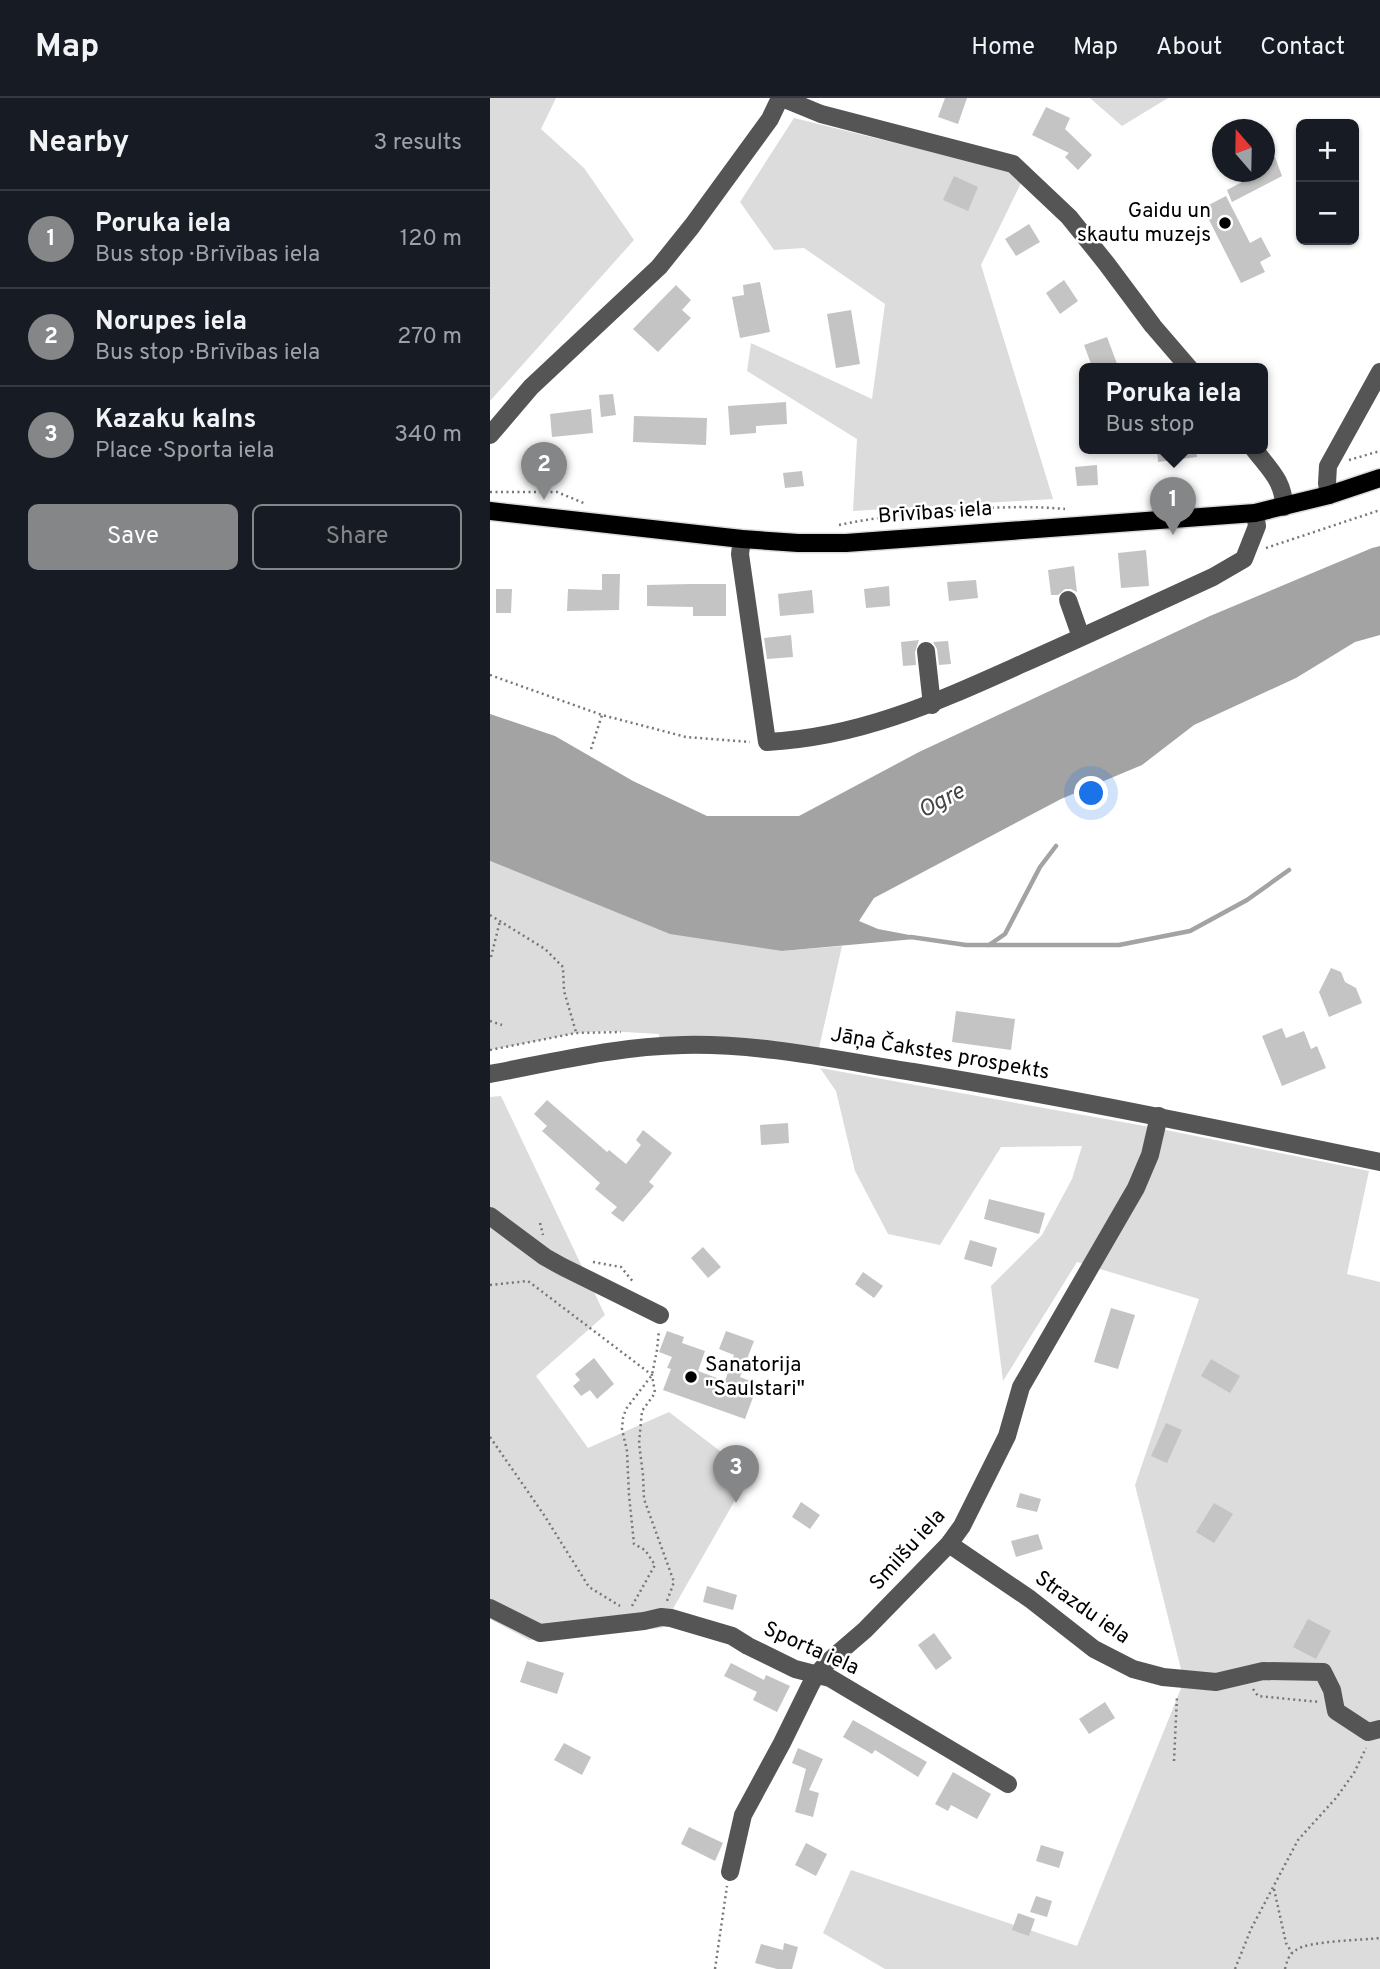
<!DOCTYPE html>
<meta charset="utf-8">
<style>
body{margin:0;font-family:Overpass,sans-serif;background:#242831;color:#f1f3f6}
.controls{position:absolute;right:21px;top:21px;display:grid;overflow:hidden;border-radius:10px;box-shadow:0 2px 5px #0004}
.controls button{width:63px;height:63px;display:grid;place-items:center;padding:0;border:0;border-bottom:2px solid #363941;background:#171b24;color:#f1f3f6;font:35px sans-serif}
.compass{position:absolute;left:722px;top:21px;width:63px;height:63px;border-radius:50%;background:#171b24;box-shadow:0 2px 5px #0004;rotate:340deg}
.you{position:absolute;left:602px;top:696px;width:24px;height:24px;margin:-18px;border:5px solid #fff;border-radius:50%;background:#1a73e8;box-shadow:0 0 0 10px #1a73e833}
.badge{display:grid;place-items:center;width:46px;height:46px;border-radius:50%;background:#858687;color:#fff;font-size:23px;font-weight:700}
.pin{position:absolute;translate:-50% -58px;filter:drop-shadow(0 2px 4px #0008)}
.pin::after{content:'';position:absolute;top:37px;width:24px;height:21px;background:inherit;clip-path:polygon(0 0,100% 0,50% 100%)}
.popup{position:absolute;left:589px;top:265px;width:189px;height:91px;box-sizing:border-box;display:grid;place-content:center;border-radius:10px;background:#171b24;filter:drop-shadow(0 2px 5px #0005);font-size:23px;white-space:nowrap;color:#9ea1a6}
.popup b{font-size:26px;color:#f1f3f6}
.popup::after{content:'';position:absolute;left:50%;top:100%;margin-left:-14px;border:14px solid transparent;border-top-color:#171b24}
.list{margin:0;padding:0;list-style:none}
h2{display:flex;justify-content:space-between;align-items:center;height:91px;margin:0;padding:0 28px;font-size:30px}
h2 small{font-size:23px;font-weight:400;color:#9ea1a6}
.list li{display:grid;grid-template-columns:46px 1fr auto;gap:21px;align-items:center;box-sizing:border-box;height:98px;padding:0 28px;border-top:2px solid #363941}
.list b{display:block;font-size:26px;white-space:nowrap}
.list p{margin:0;font-size:23px;white-space:nowrap;color:#9ea1a6}
.list em{font-size:23px;font-style:normal;color:#9ea1a6}
.actions{display:flex;gap:14px;padding:21px 28px}
.actions a{flex:1;padding:16px 0;border:2px solid #858687;border-radius:10px;text-align:center;font-size:24px;color:#858687}
.actions .main{background:#858687;color:#fff}
.map{position:relative;flex:none;width:890px;height:1871px;overflow:hidden}
header{display:flex;align-items:center;gap:42px;box-sizing:border-box;height:98px;padding:0 35px;background:#171b24;border-bottom:2px solid #363941}
header strong{font-size:33px}
nav{display:flex;gap:38px;margin-inline-start:auto;font-size:24px}
main{display:flex}
aside{flex:1;background:#171b24}
.map>svg:first-child{display:block}
</style>
<header>
<strong>Map</strong>
<nav><a>Home</a><a>Map</a><a>About</a><a>Contact</a></nav>
</header>
<main>
<aside>
<h2>Nearby<small>3 results</small></h2>
<ul class="list">
<li><span class="badge">1</span><div><b>Poruka iela</b><p>Bus stop · Brīvības iela</p></div><em>120 m</em></li>
<li><span class="badge">2</span><div><b>Norupes iela</b><p>Bus stop · Brīvības iela</p></div><em>270 m</em></li>
<li><span class="badge">3</span><div><b>Kazaku kalns</b><p>Place · Sporta iela</p></div><em>340 m</em></li>
</ul>
<div class="actions"><a class="main">Save</a><a>Share</a></div>
</aside>
<div class="map">
<svg width="890" height="1871" viewBox="0 0 890 1871">
<rect width="100%" height="100%" fill="#fff"/>
<g fill="#dcdcdc">
<polygon points="0,0 66,0 51,31 94,70 144,142 0,303"/>
<polygon points="600,0 678,0 632,28"/>
<polygon points="304,20 535,77 491,167 563,401 363,413 367,341 257,273 261,245 382,301 395,206 314,150 284,152 250,104"/>
<polygon points="0,763 180,835 292,853 352,848 327,959 170,948 169,936 117,933 86,935 0,952"/>
<polygon points="330,970 666,1030 879,1073 857,1176 890,1184 890,1871 395,1871 333,1835 361,1772 587,1848 694,1583 645,1387 709,1201 587,1164 513,1283 501,1188 552,1137 582,1081 592,1048 511,1049 450,1147 398,1136 365,1073 346,993"/>
<polygon points="11,998 115,1217 46,1278 98,1350 179,1314 260,1376 172,1530 39,1542 0,1521 0,999"/>
</g>
<polygon fill="#a3a3a3" points="890,448 890,537 865,544 806,580 704,627 652,667 571,701 384,800 369,823 388,831 425,838 425,841 292,853 180,836 0,763 0,616 65,638 143,683 217,718 309,718 429,654 720,518 882,450"/>
<g fill="none" stroke-linecap="round" stroke-linejoin="round">
<g stroke="#a3a3a3" stroke-width="4.5">
<polyline points="421,839 476,847 629,847 700,833 757,802 799,772"/>
<polyline points="499,847 515,836 550,769 566,748"/>
</g>
</g>
<g fill="#c4c4c4">
<polygon points="455,0 477,0 468,26 448,19"/>
<polygon points="556,9 580,20 575,31 602,57 588,72 575,59 579,55 542,37"/>
<polygon points="785,59 792,78 742,104 737,92 771,74 774,74 774,63"/>
<polygon points="464,78 488,89 478,113 453,102"/>
<polygon points="736,98 760,145 771,139 781,158 770,164 775,174 751,185 713,110"/>
<polygon points="539,126 550,144 526,158 515,141"/>
<polygon points="574,182 588,203 570,216 556,195"/>
<polygon points="270,184 280,234 250,240 242,199 254,197 253,187"/>
<polygon points="186,187 201,202 192,212 201,220 168,254 143,231"/>
<polygon points="361,212 370,266 346,270 337,216"/>
<polygon points="617,239 629,271 603,271 594,247"/>
<polygon points="123,296 126,317 111,319 109,297"/>
<polygon points="296,304 297,326 266,328 266,335 240,337 238,308"/>
<polygon points="101,311 103,335 62,339 60,316"/>
<polygon points="144,318 217,320 216,347 143,344"/>
<polygon points="667,351 706,351 707,359 668,364"/>
<polygon points="607,367 608,387 587,388 585,369"/>
<polygon points="312,373 314,388 295,390 293,375"/>
<polygon points="656,452 659,488 631,490 628,455"/>
<polygon points="584,468 587,494 581,491 575,491 568,497 561,497 558,472"/>
<polygon points="112,476 130,476 129,512 77,513 78,491 112,492"/>
<polygon points="486,482 488,500 459,503 457,484"/>
<polygon points="200,486 236,486 236,518 203,518 203,509 157,508 157,487"/>
<polygon points="399,488 400,508 376,510 374,491"/>
<polygon points="6,491 22,491 21,515 6,515"/>
<polygon points="322,492 324,515 290,518 288,496"/>
<polygon points="301,537 303,559 277,561 274,540"/>
<polygon points="429,542 425,554 426,567 413,568 411,544"/>
<polygon points="458,543 461,566 449,567 447,551 443,544"/>
<polygon points="841,870 851,874 855,884 866,890 872,905 839,919 829,894"/>
<polygon points="466,913 525,921 521,952 462,944"/>
<polygon points="792,930 796,940 814,933 821,951 827,948 836,970 792,988 772,938"/>
<polygon points="57,1002 117,1054 119,1052 136,1066 151,1047 146,1042 153,1032 182,1055 159,1084 164,1088 133,1124 121,1115 127,1109 105,1091 110,1085 52,1033 57,1028 44,1016"/>
<polygon points="298,1025 299,1045 271,1047 270,1027"/>
<polygon points="499,1101 555,1115 549,1136 494,1121"/>
<polygon points="480,1142 507,1150 502,1169 474,1161"/>
<polygon points="213,1149 231,1169 218,1180 201,1160"/>
<polygon points="373,1174 393,1188 384,1200 365,1186"/>
<polygon points="621,1210 645,1217 628,1271 604,1264"/>
<polygon points="177,1233 194,1239 192,1245 215,1253 208,1273 235,1283 244,1257 229,1251 236,1233 264,1243 250,1279 268,1286 255,1321 173,1292 181,1271 177,1270 182,1259 169,1254"/>
<polygon points="104,1260 124,1286 107,1301 100,1292 91,1298 83,1288 90,1282 85,1276"/>
<polygon points="721,1261 750,1278 740,1295 711,1278"/>
<polygon points="676,1325 692,1332 677,1365 661,1358"/>
<polygon points="530,1395 551,1401 547,1414 526,1409"/>
<polygon points="311,1404 330,1417 320,1431 302,1419"/>
<polygon points="724,1405 743,1416 724,1445 706,1434"/>
<polygon points="548,1436 553,1451 526,1459 521,1443"/>
<polygon points="217,1488 247,1497 243,1512 213,1504"/>
<polygon points="818,1521 841,1533 826,1561 803,1549"/>
<polygon points="444,1535 462,1560 446,1572 428,1547"/>
<polygon points="37,1563 74,1575 67,1596 30,1584"/>
<polygon points="241,1565 274,1582 276,1577 300,1588 287,1614 263,1602 267,1594 234,1578"/>
<polygon points="615,1604 625,1620 599,1636 589,1621"/>
<polygon points="363,1622 437,1664 428,1679 385,1652 382,1656 353,1639"/>
<polygon points="74,1645 101,1659 92,1677 64,1662"/>
<polygon points="308,1650 333,1661 319,1692 329,1695 323,1719 305,1714 316,1671 302,1665"/>
<polygon points="463,1674 501,1696 487,1721 461,1707 458,1713 445,1706"/>
<polygon points="199,1729 233,1745 225,1763 191,1746"/>
<polygon points="316,1745 337,1756 326,1778 305,1767"/>
<polygon points="551,1747 574,1754 569,1770 546,1763"/>
<polygon points="546,1798 562,1803 557,1819 540,1814"/>
<polygon points="528,1815 545,1821 539,1838 522,1832"/>
<polygon points="294,1845 308,1849 302,1871 287,1871 265,1865 271,1846 293,1852"/>
</g>
<g fill="none" stroke-linecap="round" stroke-linejoin="round">
<g stroke="#dbdbdb" stroke-width="21">
<polyline id="major" points="0,413 252,441 308,445 356,445 765,415 839,397 890,380"/>
</g>
<g stroke="#777" stroke-width="2.5" stroke-dasharray="2 3.5" stroke-linecap="butt">
<polyline points="859,362 890,353"/>
<polyline points="0,394 67,394 96,406"/>
<path d="M 349,427 C 381,420 413,417 445,414 C 489,410 531,407 575,411"/>
<polyline points="776,450 890,412"/>
<polyline points="0,577 112,617 196,639 260,644"/>
<polyline points="101,651 112,617"/>
<polyline points="0,817 55,851 73,869 74,893 86,934"/>
<polyline points="1,859 10,823"/>
<polyline points="0,923 12,927"/>
<polyline points="0,952 86,935 131,934"/>
<polyline points="50,1125 53,1137"/>
<polyline points="103,1164 131,1169 144,1185"/>
<polyline points="0,1187 38,1183 162,1277 165,1295 152,1313 149,1345 153,1377 154,1401 184,1484 177,1503"/>
<polyline points="0,1339 54,1417 99,1489 130,1508"/>
<polyline points="142,1508 165,1467 155,1452 144,1446 139,1397 137,1353 132,1331 133,1320 136,1311 162,1277 167,1252 169,1232"/>
<polyline points="763,1591 768,1598 829,1604"/>
<polyline points="684,1663 687,1598"/>
<polyline points="784,1791 796,1845 802,1855"/>
<polyline points="225,1871 237,1788"/>
<polyline points="745,1871 761,1831 808,1742 846,1700 864,1675 876,1650"/>
<path d="M 795,1871 C 797,1863 799,1856 806,1852 C 817,1843 873,1842 890,1840"/>
</g>
<g stroke="#555" stroke-width="18">
<polyline points="292,0 331,16 523,66 579,119 616,165 663,228 700,271"/>
<polyline points="0,337 41,289 169,169 202,128 280,21 290,0"/>
<path d="M 764,351 C 779,371 794,383 794,409"/>
<polyline points="839,397 837,385 838,368 890,274"/>
<path d="M 252,441 L 250,456 L 277,644 C 372,639 449,603 534,565 C 597,537 660,508 723,479 L 754,461 L 767,428 L 765,415"/>
<polyline points="578,502 591,539"/>
<polyline points="436,553 442,607"/>
<path d="M 0,976 C 63,964 129,948 193,947 C 270,945 347,962 423,974 C 580,1000 735,1032 890,1064"/>
<polyline points="0,1118 55,1159 73,1169 170,1217"/>
<polyline points="459,1446 540,1501 604,1551 643,1571 673,1579 726,1584 773,1573 833,1574 842,1592 846,1613 878,1634 890,1631"/>
<polyline points="0,1510 50,1535 154,1523 171,1519 181,1520 242,1538 258,1548 305,1571 340,1580 518,1686"/>
<polyline points="240,1774 253,1717 292,1645 320,1588 326,1577 339,1563 375,1532 459,1446 472,1428 517,1338 531,1289 646,1090 660,1057 669,1018"/>
</g>
<use href="#major" stroke="#000" stroke-width="18"/>
</g>
<g fill="#000" stroke="#fff" stroke-width="2.5">
<circle cx="735" cy="125" r="7"/>
<circle cx="201" cy="1279" r="7"/>
</g>
<g text-anchor="middle" dominant-baseline="central" stroke-width="5" stroke-linejoin="round" paint-order="stroke">
<g font-size="21" fill="#000" stroke="#fff" text-anchor="end">
<text x="721" y="113">Gaidu un<tspan x="721" dy="24">skautu muzejs</tspan></text>
<text x="215" y="1267" text-anchor="start">Sanatorija<tspan x="215" dy="24">"Saulstari"</tspan></text>
</g>
<g font-size="21" fill="#000" stroke="#fff">
<text transform="translate(445 415) rotate(-4)">Brīvības iela</text>
<text transform="translate(450 956) rotate(10)">Jāņa Čakstes prospekts</text>
<text transform="translate(418 1452) rotate(-48)">Smilšu iela</text>
<text transform="translate(592 1510) rotate(35)">Strazdu iela</text>
<text transform="translate(321 1551) rotate(24)">Sporta iela</text>
</g>
<g font-size="23" font-style="italic" fill="#444" stroke="#fff">
<text transform="translate(452 704) rotate(-28)">Ogre</text>
</g>
</g>
</svg>
<div class="controls">
<button>+</button>
<button>−</button>
</div>
<svg class="compass" viewBox="-18 -18 36 36"><path d="M0-13l5 13h-10z" fill="#e53935"/><path d="M0 13l5-13h-10z" fill="#9ea1a6"/></svg>
<div class="you"></div>
<div class="pin badge" style="left:683px;top:437px">1</div>
<div class="popup"><b>Poruka iela</b>Bus stop</div>
<div class="pin badge" style="left:54px;top:402px">2</div>
<div class="pin badge" style="left:246px;top:1405px">3</div>
</div>
</main>
